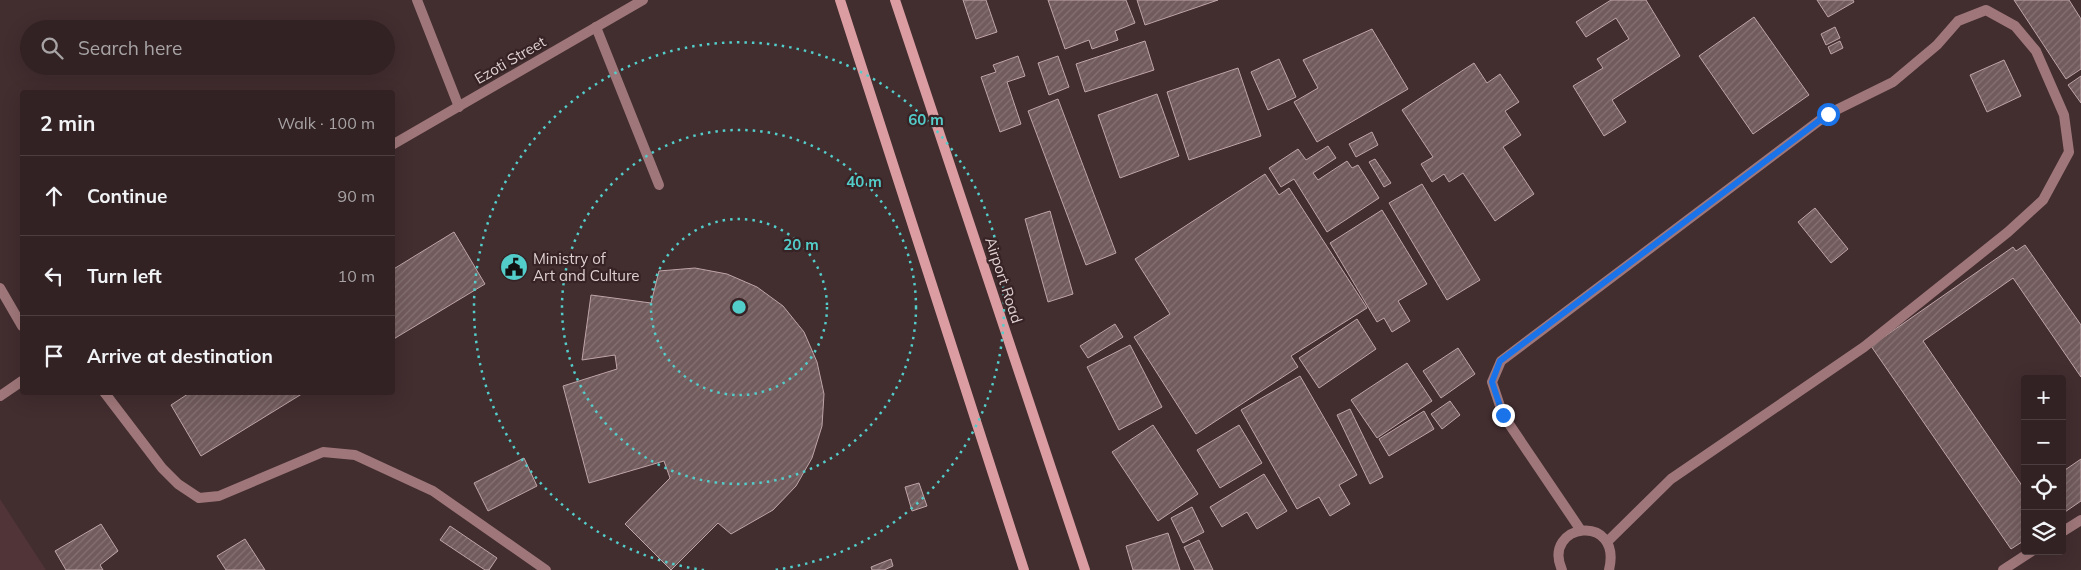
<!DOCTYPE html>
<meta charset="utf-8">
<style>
body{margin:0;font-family:Mulish,sans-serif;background:#3a2a2b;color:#f1f3f6}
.controls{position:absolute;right:15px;bottom:15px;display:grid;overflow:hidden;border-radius:5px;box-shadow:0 5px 20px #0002}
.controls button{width:45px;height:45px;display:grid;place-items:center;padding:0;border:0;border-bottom:1px solid #4d3f41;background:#322223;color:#f1f3f6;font:25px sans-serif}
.stop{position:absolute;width:15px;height:15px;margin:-11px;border:4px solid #1a73e8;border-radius:50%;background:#fff}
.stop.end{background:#1a73e8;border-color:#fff;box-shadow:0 1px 5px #0008}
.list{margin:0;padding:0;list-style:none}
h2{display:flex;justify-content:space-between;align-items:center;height:65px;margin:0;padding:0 20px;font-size:21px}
h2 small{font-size:16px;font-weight:400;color:#a8a4a6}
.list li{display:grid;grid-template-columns:32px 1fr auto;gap:15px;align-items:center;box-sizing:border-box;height:80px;padding:0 20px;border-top:1px solid #4d3f41}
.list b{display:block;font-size:19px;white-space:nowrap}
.list em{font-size:16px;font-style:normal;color:#a8a4a6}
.icon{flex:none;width:28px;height:28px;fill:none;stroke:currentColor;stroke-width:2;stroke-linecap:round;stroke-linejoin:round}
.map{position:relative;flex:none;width:2081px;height:570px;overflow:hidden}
.search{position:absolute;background:#322223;box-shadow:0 5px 20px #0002;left:20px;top:20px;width:375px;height:55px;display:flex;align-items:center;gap:12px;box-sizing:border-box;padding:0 18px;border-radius:28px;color:#a8a4a6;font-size:19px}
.panel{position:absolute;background:#322223;box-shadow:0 5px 20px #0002;left:20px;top:90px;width:375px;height:305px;border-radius:5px}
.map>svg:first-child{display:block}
</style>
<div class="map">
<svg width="2081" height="570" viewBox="0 0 2081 570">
<defs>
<pattern id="building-hatch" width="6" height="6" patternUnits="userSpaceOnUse" patternTransform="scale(1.25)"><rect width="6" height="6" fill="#725b5d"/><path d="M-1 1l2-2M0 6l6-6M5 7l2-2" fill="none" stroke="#867273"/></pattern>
</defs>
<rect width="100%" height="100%" fill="#422d2f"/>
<polygon fill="#503437" points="0,499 46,570 0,570"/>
<g fill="url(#building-hatch)" stroke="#bfa5a7">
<polygon points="963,0 986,0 997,32 976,39"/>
<polygon points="1048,0 1126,0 1135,23 1115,31 1118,40 1092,49 1089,40 1065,49"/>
<polygon points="1137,0 1218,0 1145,25"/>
<polygon points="1611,0 1646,0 1680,56 1612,100 1626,122 1604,136 1573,86 1603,68 1597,59 1629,39 1616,18 1586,37 1576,22"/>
<polygon points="1817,0 1853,0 1854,2 1828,17"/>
<polygon points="2014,0 2069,0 2081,19 2081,69 2066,79"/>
<polygon points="1754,17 1809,95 1753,134 1699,56"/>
<polygon points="1835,27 1840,38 1826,45 1821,34"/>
<polygon points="1372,29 1408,89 1317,142 1294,102 1318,88 1303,60"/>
<polygon points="1145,41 1154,70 1085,92 1076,64"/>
<polygon points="1840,41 1843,48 1831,54 1828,47"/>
<polygon points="1018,56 1025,76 1007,82 1021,124 1000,132 981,77 996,72 993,65"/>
<polygon points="1058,56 1069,87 1049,95 1038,63"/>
<polygon points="1279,59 1296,97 1268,110 1251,72"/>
<polygon points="2004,60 2021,96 1987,112 1970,75"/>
<polygon points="1474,63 1487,83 1500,74 1519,102 1505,111 1521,135 1503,147 1534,194 1495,221 1463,173 1449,182 1444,174 1432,182 1421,164 1433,157 1402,110"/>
<polygon points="1238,68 1261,136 1189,160 1167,92"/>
<polygon points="2081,76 2081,103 2068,85"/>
<polygon points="1157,94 1179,156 1120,178 1098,115"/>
<polygon points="1058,99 1116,253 1086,265 1028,111"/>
<polygon points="1372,132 1378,145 1356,157 1349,144"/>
<polygon points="1328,146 1336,158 1313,173 1318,180 1347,161 1352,168 1358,165 1379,198 1327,232 1294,179 1281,187 1269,168 1298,149 1306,160"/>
<polygon points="1375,159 1391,183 1384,187 1369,162"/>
<polygon points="1265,174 1279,195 1289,188 1367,308 1291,356 1298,367 1196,434 1134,337 1170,314 1135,259"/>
<polygon points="1422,184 1480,280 1447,300 1389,203"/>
<polygon points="1815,208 1848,249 1831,263 1798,222"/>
<polygon points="1382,210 1427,284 1398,301 1410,321 1392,332 1384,318 1377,322 1330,243"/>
<polygon points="1050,211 1073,294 1048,302 1025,219"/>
<polygon points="454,232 485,284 392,340 392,270"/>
<polygon points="2025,245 2081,325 2081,377 2013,278 1923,341 2025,490 2025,540 2011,549 1871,346 2013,247 2016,251"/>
<polygon points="695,268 727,274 757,287 783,306 804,332 817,362 824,394 822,426 812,458 796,486 773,510 731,534 718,523 671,570 625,524 670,478 664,461 589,483 563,386 617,369 615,355 582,360 591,295 651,303 659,271"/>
<polygon points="1357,319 1376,349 1319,388 1299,358"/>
<polygon points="1115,324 1123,337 1088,358 1080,346"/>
<polygon points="1130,345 1162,407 1119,430 1087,367"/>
<polygon points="1458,348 1475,374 1441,398 1423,371"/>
<polygon points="1407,363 1432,401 1377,438 1351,400"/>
<polygon points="1300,376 1357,475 1339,485 1350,504 1330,516 1319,497 1297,509 1241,410"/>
<polygon points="191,392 305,392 201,456 171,405"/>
<polygon points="1450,401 1460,415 1442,429 1431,414"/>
<polygon points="1350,409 1383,477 1370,484 1337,415"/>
<polygon points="1424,411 1434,429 1389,456 1379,439"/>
<polygon points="1153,425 1198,494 1158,521 1112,452"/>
<polygon points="1239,425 1262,463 1220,488 1197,450"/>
<polygon points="524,458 537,486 488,511 474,483"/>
<polygon points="2081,459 2081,501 2062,514 2062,472"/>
<polygon points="1264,474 1287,511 1257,529 1247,512 1222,527 1210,507"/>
<polygon points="919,483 927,506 912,511 905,487"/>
<polygon points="1192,507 1204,532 1183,543 1171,518"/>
<polygon points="101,524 118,551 100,565 103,570 66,570 55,551"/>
<polygon points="450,526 497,558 489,570 485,570 440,540"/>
<polygon points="1168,533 1180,570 1133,570 1126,546"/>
<polygon points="245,539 265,570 226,570 217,556"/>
<polygon points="1199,540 1213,570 1195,570 1184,547"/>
<polygon points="891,559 893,566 884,570 872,570 871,567"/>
</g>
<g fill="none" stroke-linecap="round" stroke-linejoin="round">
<g stroke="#9f777a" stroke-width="10">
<polyline points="596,27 659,185"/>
<polyline points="0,288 22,326"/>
<polyline points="104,392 162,468 178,484 199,498 219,496 323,452 355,455 433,491 546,570"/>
<polyline points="1580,529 1503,415 1492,382 1501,361 1828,114 1893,82 1937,45 1958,21 1986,10 2015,26 2036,51 2064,115 2069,152 2043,200 2008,232 1864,347 1671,479 1608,541"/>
<path d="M 1562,570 C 1541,523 1623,512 1609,570"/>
</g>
<g stroke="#9f777a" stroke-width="10">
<polyline points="417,0 459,107"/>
<polyline points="392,145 643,0"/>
<polyline points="0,396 22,381"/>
</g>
<g stroke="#9f777a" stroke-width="10">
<polyline points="2062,532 2081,520"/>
<polyline points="2003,570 2032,551"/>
</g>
<g stroke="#dc9da2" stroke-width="10">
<polyline points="840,0 1024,570"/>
<polyline points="895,0 1085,570"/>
</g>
</g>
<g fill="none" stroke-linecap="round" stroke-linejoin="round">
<polyline stroke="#1a73e8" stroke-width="6" points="1503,415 1492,382 1500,361 1828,114"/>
</g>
<g fill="none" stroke="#53cdca" stroke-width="2.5" stroke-dasharray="2.5 5">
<circle cx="739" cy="307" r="88"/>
<circle cx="739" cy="307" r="177"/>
<path d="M704 570A265 265 0 1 1 774 570"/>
</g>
<defs>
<g id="civic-disc" transform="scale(1.4375)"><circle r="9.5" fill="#53cdca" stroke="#372325"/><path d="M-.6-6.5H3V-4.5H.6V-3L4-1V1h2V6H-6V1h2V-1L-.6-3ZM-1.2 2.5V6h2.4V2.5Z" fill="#111"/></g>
</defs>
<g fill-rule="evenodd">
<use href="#civic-disc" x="514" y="267"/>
</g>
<g text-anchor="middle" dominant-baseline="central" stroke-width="4.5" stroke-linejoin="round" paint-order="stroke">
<g font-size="15" fill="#ded0d1" stroke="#372325">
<text transform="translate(510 60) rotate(-30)">Ezoti Street</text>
<text transform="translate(1004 280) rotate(72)">Airport Road</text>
</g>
<g font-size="15" fill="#ded0d1" stroke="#372325" text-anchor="start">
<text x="533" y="258">Ministry of<tspan x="533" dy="17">Art and Culture</tspan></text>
</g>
</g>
<circle cx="739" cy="307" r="8" fill="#53cdca" stroke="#372325" stroke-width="2.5"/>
<g font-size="15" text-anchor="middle" font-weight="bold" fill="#53cdca" stroke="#372325" stroke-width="4.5" stroke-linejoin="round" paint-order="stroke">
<text x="926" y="125">60 m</text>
<text x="864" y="187">40 m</text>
<text x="801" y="250">20 m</text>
</g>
</svg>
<div class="controls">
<button>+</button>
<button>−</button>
<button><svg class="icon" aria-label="locate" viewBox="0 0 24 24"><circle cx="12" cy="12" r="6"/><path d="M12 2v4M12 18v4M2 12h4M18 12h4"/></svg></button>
<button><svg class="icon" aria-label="layers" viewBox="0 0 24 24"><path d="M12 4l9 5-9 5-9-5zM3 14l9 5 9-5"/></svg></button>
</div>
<div class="stop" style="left:1828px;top:114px"></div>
<div class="stop end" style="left:1503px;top:415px"></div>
<div class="search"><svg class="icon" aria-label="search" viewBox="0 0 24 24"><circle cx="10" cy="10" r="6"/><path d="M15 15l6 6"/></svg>Search here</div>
<section class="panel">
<h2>2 min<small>Walk · 100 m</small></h2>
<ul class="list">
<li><svg class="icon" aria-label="ahead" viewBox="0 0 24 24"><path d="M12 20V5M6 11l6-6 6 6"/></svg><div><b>Continue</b></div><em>90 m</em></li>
<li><svg class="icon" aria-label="left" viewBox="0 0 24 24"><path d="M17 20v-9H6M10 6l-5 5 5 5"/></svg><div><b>Turn left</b></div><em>10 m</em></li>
<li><svg class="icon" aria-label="arrive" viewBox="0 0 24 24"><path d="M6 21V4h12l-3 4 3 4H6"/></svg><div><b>Arrive at destination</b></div></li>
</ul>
</section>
</div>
